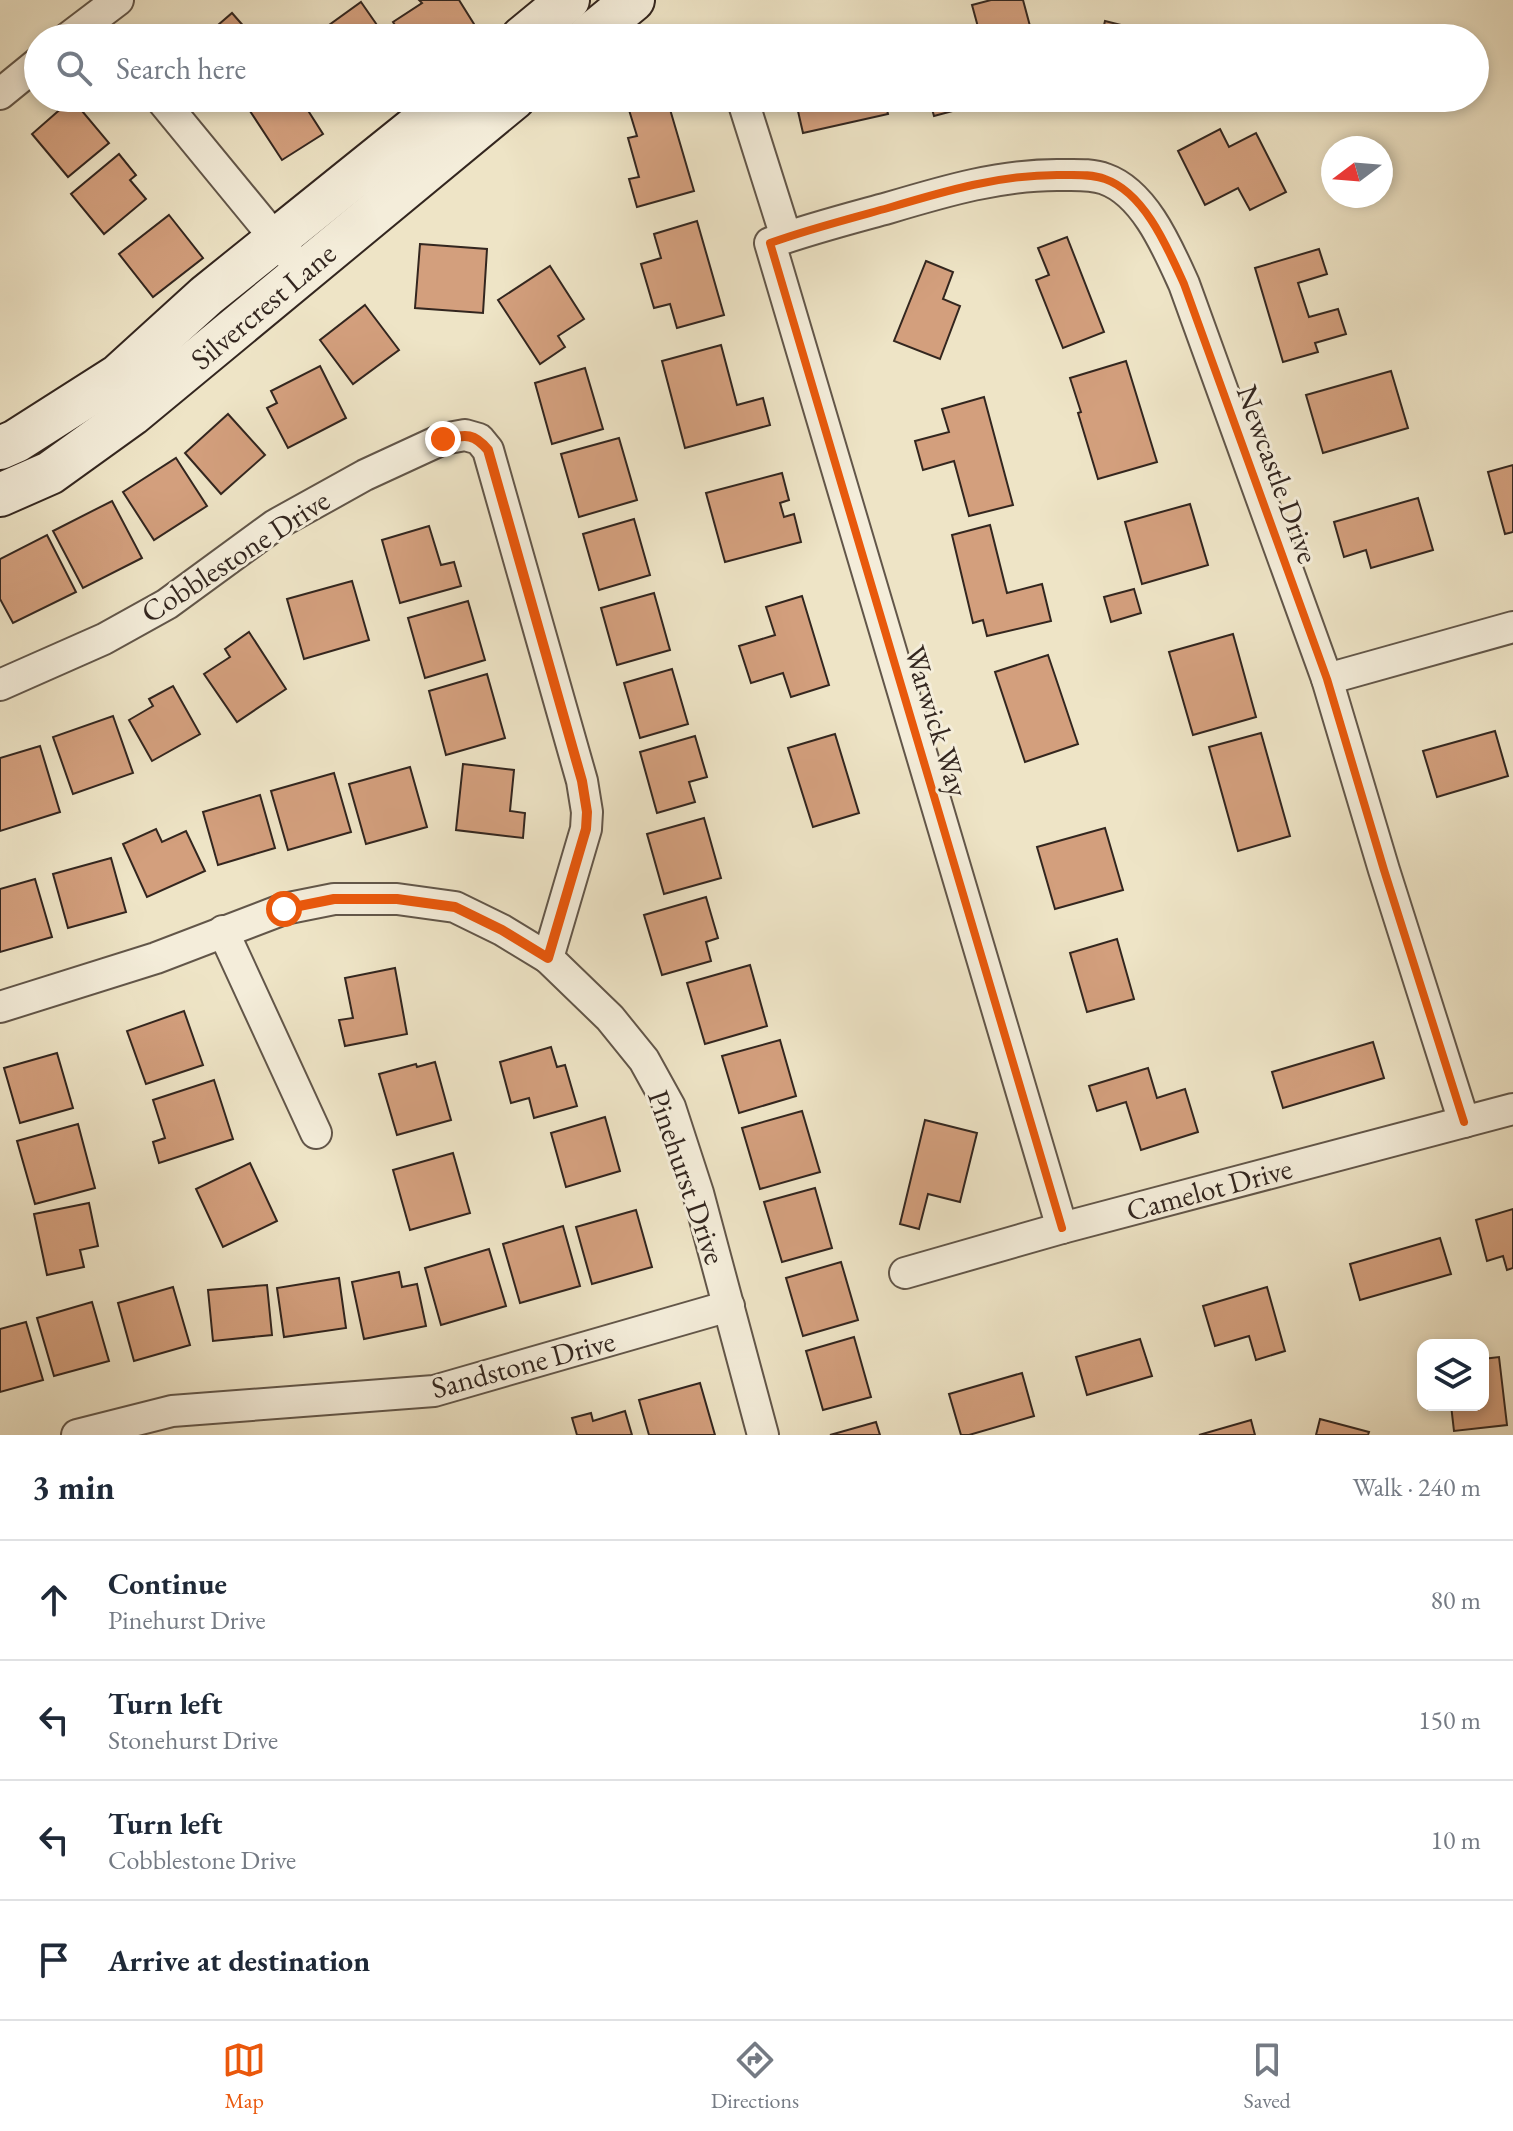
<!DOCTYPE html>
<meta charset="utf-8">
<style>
body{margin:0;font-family:"EB Garamond",serif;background:#f6f6f7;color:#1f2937}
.controls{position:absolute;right:24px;bottom:24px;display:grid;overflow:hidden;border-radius:16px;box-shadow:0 4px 12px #0003}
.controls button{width:72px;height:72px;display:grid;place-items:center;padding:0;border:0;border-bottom:2px solid #e0e1e3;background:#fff;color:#1f2937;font:40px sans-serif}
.compass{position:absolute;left:1321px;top:136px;width:72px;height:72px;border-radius:50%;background:#fff;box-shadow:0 4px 12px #0003;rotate:254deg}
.stop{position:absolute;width:24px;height:24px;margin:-18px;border:6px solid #ea580c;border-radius:50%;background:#fff}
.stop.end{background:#ea580c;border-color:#fff;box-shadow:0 2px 8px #0008}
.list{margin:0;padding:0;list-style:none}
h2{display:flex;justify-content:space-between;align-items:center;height:104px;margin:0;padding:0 32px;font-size:34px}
h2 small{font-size:26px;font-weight:400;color:#747a83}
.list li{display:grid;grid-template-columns:52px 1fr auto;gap:24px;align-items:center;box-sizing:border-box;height:120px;padding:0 32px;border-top:2px solid #e0e1e3}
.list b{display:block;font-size:30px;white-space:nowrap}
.list p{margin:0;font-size:26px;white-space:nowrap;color:#747a83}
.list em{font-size:26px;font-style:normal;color:#747a83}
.icon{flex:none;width:44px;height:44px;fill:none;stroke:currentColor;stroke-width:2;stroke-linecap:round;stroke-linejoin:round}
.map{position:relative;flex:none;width:1513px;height:1435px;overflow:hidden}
.search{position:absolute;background:#fff;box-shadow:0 4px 12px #0003;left:24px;right:24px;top:24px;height:88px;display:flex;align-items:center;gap:20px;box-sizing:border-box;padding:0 28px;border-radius:44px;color:#747a83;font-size:30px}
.sheet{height:584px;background:#fff}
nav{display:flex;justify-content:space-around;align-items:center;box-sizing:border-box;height:112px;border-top:2px solid #e0e1e3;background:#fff;font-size:22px;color:#747a83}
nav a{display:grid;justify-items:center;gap:4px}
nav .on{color:#ea580c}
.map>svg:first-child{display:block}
</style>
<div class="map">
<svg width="1513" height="1435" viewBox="0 0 1513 1435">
<rect width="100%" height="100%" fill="#eee4c6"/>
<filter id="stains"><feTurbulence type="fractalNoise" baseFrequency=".0025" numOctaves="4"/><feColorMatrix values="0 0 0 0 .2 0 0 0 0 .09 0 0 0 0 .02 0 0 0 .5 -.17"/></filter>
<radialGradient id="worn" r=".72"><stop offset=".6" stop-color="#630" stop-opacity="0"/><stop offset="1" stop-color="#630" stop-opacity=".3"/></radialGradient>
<g fill="#d39f7d" stroke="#33261f" stroke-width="2">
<polygon points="419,0 459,0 474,24 453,38 403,38 393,22 422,3"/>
<polygon points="991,0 1023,0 1030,26 1009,32 1011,38 981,38 972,5"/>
<polygon points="361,2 386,38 311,38"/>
<polygon points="232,13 254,38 203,38"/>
<polygon points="1105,21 1173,38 1101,38"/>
<polygon points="271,98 300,98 323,134 282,160 250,111"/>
<polygon points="795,98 884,98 888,114 803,133"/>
<polygon points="929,98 1001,98 934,116"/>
<polygon points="72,99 109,143 68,177 32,134"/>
<polygon points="667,99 694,191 637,207 629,179 639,177 628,138 637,136 629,110"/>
<polygon points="1220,129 1229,147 1256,133 1286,192 1250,210 1238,188 1205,205 1178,151"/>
<polygon points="119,154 136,175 130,180 146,199 104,234 71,194"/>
<polygon points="169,215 203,258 153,297 119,254"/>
<polygon points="697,221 724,315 677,328 670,304 654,308 641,264 661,258 654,234"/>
<polygon points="1067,237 1104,332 1063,348 1036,280 1049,275 1038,248"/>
<polygon points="420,244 487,249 483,313 415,308"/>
<polygon points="1319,249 1327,274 1298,283 1309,317 1338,309 1346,334 1315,343 1318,352 1283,362 1255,268"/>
<polygon points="926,261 953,272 943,299 960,306 940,359 894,341"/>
<polygon points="550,266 584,319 558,336 565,347 540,364 498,300"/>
<polygon points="365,305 399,350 353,384 320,340"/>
<polygon points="721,345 737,405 763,398 770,425 685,448 662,361"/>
<polygon points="1126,361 1157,462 1098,479 1078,413 1081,412 1070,378"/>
<polygon points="320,366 346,418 288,448 267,408 277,403 271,391"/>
<polygon points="585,368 603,429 552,444 535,383"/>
<polygon points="1391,371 1408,428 1323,453 1306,395"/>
<polygon points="984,397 1013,505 969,516 954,461 923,470 915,441 949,432 942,409"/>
<polygon points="228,414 265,455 221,494 185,453"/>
<polygon points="619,438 637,500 579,517 561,454"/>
<polygon points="176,458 207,506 154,540 123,492"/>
<polygon points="1513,465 1513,532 1505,534 1488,472"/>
<polygon points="782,473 789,500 780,503 784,517 794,514 801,542 725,562 706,493"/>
<polygon points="1418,498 1433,550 1371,568 1366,550 1344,557 1334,522"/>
<polygon points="112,501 142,558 83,588 53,531"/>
<polygon points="1190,504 1208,565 1142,584 1125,522"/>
<polygon points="634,519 650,575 599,590 583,534"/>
<polygon points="990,525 1007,593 1042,584 1051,621 987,636 983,620 973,623 952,535"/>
<polygon points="429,526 441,565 454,562 461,586 400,603 382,540"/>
<polygon points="47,535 76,592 13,623 0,599 0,559"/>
<polygon points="352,581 369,640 304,659 287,599"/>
<polygon points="1134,589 1141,613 1111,622 1104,597"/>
<polygon points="654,593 670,650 617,665 601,608"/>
<polygon points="802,596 829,685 791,697 783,673 751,683 739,646 775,635 766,607"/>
<polygon points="468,601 485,660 425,678 408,618"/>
<polygon points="249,632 286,689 237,722 204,674 230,657 225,649"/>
<polygon points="1233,634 1256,717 1193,735 1169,652"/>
<polygon points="1048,655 1078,744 1025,762 995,672"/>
<polygon points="672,669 688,724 640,738 624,683"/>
<polygon points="487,674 505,738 446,755 429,691"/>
<polygon points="173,686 200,734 152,761 129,720 153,706 149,699"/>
<polygon points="113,716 133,773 73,794 53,737"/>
<polygon points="1495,731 1508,776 1437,797 1423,751"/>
<polygon points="1261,733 1290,836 1238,851 1209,747"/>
<polygon points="835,734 859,813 813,827 788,748"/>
<polygon points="695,736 707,777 689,782 695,802 657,813 640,752"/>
<polygon points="40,746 60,812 0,831 0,758"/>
<polygon points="463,764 514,770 510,811 525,813 523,838 456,830"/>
<polygon points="410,767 427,827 366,844 349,784"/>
<polygon points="334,773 351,832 288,850 271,791"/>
<polygon points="260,795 275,848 218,865 203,812"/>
<polygon points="704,818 721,878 664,894 647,834"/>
<polygon points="1105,828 1123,890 1055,909 1037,847"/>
<polygon points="156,829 162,842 186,831 205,871 147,897 123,844"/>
<polygon points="111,858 126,912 68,928 53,874"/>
<polygon points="35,879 52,937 0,952 0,889"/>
<polygon points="706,897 718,938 706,942 711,961 662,975 644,915"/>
<polygon points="1117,939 1134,999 1087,1012 1070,953"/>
<polygon points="750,965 767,1026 705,1044 687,983"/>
<polygon points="395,968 407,1034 345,1046 339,1020 353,1018 345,978"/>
<polygon points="184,1011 203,1065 146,1084 127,1031"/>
<polygon points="780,1040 796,1096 739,1113 722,1056"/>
<polygon points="1373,1042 1384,1078 1283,1108 1272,1072"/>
<polygon points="551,1047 557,1067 565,1065 577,1106 534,1118 529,1098 511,1103 500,1062"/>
<polygon points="57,1053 73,1108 20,1123 4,1068"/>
<polygon points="435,1062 451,1120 397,1135 379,1074 416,1064 417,1067"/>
<polygon points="1148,1068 1157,1098 1185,1089 1198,1132 1141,1150 1126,1102 1097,1111 1089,1086"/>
<polygon points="214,1080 233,1139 159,1163 153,1142 165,1138 153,1100"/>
<polygon points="802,1111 820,1172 760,1189 742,1128"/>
<polygon points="605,1117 620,1171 566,1187 551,1133"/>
<polygon points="925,1120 977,1133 960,1202 928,1194 919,1229 900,1224"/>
<polygon points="78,1124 95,1188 35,1204 17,1141"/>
<polygon points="453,1153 470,1213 410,1230 393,1170"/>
<polygon points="250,1163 277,1221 223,1247 196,1189"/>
<polygon points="815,1188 832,1248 782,1262 764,1202"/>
<polygon points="89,1203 98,1246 80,1250 84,1267 47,1275 34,1214"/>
<polygon points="1513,1209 1513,1268 1507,1270 1503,1256 1487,1261 1476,1220"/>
<polygon points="636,1210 652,1267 592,1284 576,1227"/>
<polygon points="563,1226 580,1286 520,1303 503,1244"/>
<polygon points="1440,1238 1451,1274 1360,1300 1350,1264"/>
<polygon points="489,1249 506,1306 441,1325 425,1268"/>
<polygon points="841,1262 858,1320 803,1336 786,1278"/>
<polygon points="399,1272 402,1287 417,1284 426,1326 364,1339 352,1282"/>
<polygon points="339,1278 346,1328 284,1337 277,1288"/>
<polygon points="267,1285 272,1335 213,1341 208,1290"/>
<polygon points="173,1287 190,1345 134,1361 118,1303"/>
<polygon points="1267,1287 1285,1351 1256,1360 1249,1336 1215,1346 1203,1306"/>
<polygon points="92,1302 109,1361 54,1376 37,1318"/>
<polygon points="26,1322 43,1380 0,1392 0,1329"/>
<polygon points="854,1337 871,1397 823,1410 806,1351"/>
<polygon points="1140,1339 1152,1376 1087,1395 1076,1357"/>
<polygon points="1499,1357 1507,1425 1454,1431 1451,1405 1483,1405 1483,1359"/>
<polygon points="1022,1373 1034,1416 969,1435 961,1435 949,1394"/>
<polygon points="700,1383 715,1435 649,1435 639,1400"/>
<polygon points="625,1411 632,1435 577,1435 572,1418 591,1413 593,1421"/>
<polygon points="1320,1419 1369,1432 1368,1435 1316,1435"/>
<polygon points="1251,1420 1255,1435 1199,1435"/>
<polygon points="876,1422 880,1435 830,1435"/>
</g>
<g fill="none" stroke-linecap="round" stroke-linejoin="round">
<g stroke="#625649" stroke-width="34">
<g id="street">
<polyline points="68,38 118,0"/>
<polyline points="0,94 38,63"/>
<polyline points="160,98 289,255"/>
<polyline points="742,98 786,237"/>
<polyline points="1327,679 1513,627"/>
<polyline points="0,685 104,639 167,604 275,525 365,475 443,439 465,435 479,439 488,450 582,781 587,812 586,829 548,958"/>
<polyline points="223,931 316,1133"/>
<polyline points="0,1007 156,958 284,909 334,899 397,899 455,907 502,930 548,958 610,1018 644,1060 670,1107 698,1193 763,1435"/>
<path d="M 1062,1228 L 770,243 C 809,229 848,219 888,208 C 945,191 1002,174 1062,175 C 1076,175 1092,174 1105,179 C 1145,193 1168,249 1184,284 L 1327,679 L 1384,870 L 1464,1122"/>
<polyline points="905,1273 1062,1228 1513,1109"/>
<polyline points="77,1435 172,1411 434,1391 729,1306"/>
</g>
</g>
<g stroke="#33261f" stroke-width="46">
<g id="secondary">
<polyline points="522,38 568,0"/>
<polyline points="587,38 633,0"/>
<polyline points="0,448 16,441 118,376 206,296 452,98"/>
<polyline points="0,495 50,473 132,414 514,98"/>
</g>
</g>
<use href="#street" stroke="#f4edda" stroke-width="30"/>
<use href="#secondary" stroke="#f4edda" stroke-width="42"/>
<g stroke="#f4edda" stroke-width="13">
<path id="cycleway" d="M 1062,1228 L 770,243 C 809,229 848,219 888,208 C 945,191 1002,174 1062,175 C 1076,175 1092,174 1105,179 C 1145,193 1168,249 1184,284 L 1327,679 L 1384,870 L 1464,1122"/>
</g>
<use href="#cycleway" stroke="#e8590c" stroke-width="8"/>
</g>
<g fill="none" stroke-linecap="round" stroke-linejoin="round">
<path stroke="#ea580c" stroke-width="10" d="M 284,909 L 334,899 L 397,899 L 455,907 L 502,930 L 548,958 L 586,829 L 587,812 L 582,781 L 488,450 C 473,432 465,435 443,439"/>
</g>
<g text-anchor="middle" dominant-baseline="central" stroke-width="6" stroke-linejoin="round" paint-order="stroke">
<g font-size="30" fill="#33261f" stroke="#f4edda">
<text transform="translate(263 306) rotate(-40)">Silvercrest Lane</text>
<text transform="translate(1278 474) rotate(70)">Newcastle Drive</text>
<text transform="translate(235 556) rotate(-33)">Cobblestone Drive</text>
<text transform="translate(937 721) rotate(73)">Warwick Way</text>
<text transform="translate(687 1177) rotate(71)">Pinehurst Drive</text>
<text transform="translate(1209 1189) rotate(-15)">Camelot Drive</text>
<text transform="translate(523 1364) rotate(-15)">Sandstone Drive</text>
</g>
</g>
<rect width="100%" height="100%" filter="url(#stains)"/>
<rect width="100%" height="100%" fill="url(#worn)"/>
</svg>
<div class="controls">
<button><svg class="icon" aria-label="layers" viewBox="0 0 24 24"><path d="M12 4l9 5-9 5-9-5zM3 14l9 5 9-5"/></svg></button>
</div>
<svg class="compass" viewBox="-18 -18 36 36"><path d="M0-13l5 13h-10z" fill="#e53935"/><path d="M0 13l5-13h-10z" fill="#747a83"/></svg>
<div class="stop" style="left:284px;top:909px"></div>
<div class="stop end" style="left:443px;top:439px"></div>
<div class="search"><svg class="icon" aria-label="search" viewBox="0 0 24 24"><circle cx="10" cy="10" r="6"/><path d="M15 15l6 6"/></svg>Search here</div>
</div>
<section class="sheet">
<h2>3 min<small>Walk · 240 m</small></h2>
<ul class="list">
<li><svg class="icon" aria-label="ahead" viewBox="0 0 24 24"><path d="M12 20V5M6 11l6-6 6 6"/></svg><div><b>Continue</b><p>Pinehurst Drive</p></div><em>80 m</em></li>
<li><svg class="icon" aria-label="left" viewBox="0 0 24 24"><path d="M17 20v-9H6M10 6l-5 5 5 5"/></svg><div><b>Turn left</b><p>Stonehurst Drive</p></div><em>150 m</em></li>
<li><svg class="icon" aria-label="left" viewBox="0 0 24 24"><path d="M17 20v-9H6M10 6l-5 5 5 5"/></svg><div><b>Turn left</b><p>Cobblestone Drive</p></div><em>10 m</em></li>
<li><svg class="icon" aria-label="arrive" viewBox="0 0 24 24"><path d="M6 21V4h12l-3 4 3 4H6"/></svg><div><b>Arrive at destination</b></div></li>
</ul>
</section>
<nav>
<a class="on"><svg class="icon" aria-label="map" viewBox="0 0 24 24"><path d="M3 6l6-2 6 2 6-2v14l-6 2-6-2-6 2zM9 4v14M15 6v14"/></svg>Map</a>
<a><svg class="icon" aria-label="directions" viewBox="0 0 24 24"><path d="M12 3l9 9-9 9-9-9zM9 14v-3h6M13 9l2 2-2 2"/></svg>Directions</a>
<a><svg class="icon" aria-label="saved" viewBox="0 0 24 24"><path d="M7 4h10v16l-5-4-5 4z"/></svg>Saved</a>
</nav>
